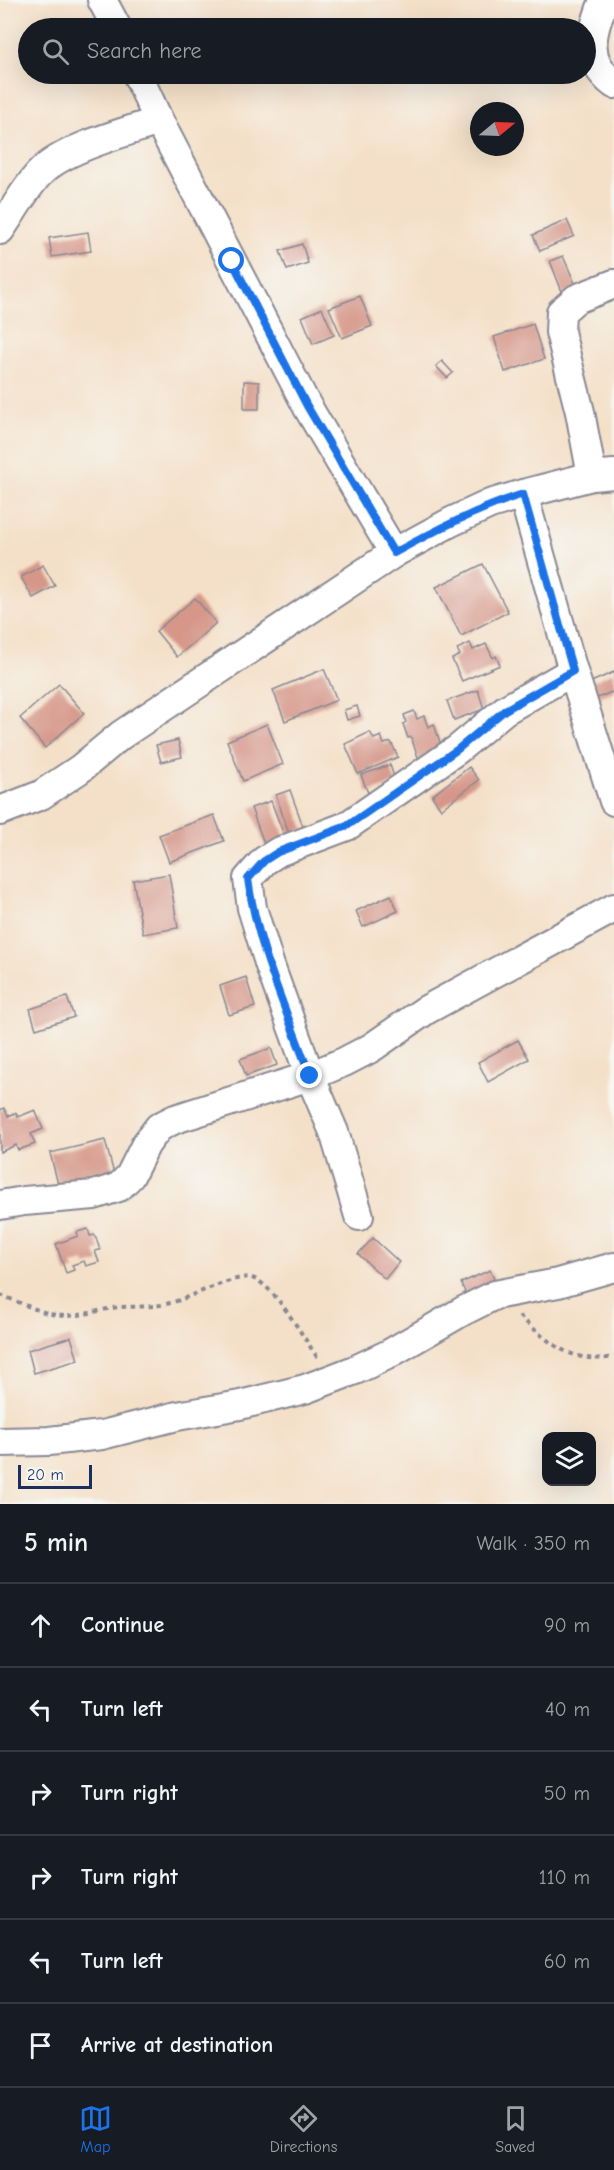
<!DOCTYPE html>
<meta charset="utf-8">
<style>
body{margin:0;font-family:"Comic Neue",sans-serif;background:#20242c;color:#f1f3f6}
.controls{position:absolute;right:18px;bottom:18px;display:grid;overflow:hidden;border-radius:12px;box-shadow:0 6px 24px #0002}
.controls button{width:54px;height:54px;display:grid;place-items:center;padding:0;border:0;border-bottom:2px solid #363941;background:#171b24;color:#f1f3f6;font:30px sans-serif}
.compass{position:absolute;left:470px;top:102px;width:54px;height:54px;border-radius:50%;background:#171b24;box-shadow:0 6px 24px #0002;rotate:71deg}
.scale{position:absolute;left:18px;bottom:15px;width:74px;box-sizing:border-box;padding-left:6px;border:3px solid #1b2f5e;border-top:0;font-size:16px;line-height:21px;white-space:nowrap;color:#1b2f5e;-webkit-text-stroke:4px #f6f6f2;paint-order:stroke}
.stop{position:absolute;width:18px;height:18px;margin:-14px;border:4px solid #1a73e8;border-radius:50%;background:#fff}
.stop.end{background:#1a73e8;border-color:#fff;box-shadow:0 2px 6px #0008}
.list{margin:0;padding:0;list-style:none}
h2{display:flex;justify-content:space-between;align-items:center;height:78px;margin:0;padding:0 24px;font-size:26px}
h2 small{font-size:20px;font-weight:400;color:#9ea1a6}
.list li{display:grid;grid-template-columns:39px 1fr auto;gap:18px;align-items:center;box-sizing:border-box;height:84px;padding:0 24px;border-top:2px solid #363941}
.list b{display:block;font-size:22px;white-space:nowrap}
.list em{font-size:20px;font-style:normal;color:#9ea1a6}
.icon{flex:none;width:33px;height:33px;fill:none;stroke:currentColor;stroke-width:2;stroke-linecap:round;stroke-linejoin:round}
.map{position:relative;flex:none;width:614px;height:1504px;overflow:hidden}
.search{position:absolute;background:#171b24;box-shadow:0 6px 24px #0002;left:18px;right:18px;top:18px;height:66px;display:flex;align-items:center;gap:15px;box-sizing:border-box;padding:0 21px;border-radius:33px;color:#9ea1a6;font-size:22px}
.sheet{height:582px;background:#171b24}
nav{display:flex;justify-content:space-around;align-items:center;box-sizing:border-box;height:84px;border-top:2px solid #363941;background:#171b24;font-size:16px;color:#9ea1a6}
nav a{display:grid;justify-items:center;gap:3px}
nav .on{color:#1a73e8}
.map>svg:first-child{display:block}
</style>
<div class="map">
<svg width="614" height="1504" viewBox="0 0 614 1504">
<rect width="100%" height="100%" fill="#f6f6f2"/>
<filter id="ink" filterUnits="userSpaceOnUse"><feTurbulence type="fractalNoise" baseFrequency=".0167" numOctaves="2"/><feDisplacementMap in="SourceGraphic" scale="12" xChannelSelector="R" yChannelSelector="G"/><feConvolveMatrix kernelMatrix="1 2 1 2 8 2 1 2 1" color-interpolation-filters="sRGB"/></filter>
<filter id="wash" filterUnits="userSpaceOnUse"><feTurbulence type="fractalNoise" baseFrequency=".008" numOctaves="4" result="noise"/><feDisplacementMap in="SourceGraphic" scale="24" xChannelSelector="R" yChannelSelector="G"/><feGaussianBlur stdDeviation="1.35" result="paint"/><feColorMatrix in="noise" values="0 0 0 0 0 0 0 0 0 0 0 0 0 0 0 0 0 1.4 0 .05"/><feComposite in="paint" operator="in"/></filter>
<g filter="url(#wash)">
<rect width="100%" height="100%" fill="#f4e0c8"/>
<g id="blocks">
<g fill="#d69789">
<polygon points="567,220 574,236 540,251 533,235"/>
<polygon points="88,232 91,251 52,257 49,238"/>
<polygon points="302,244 308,263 287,270 280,251"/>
<polygon points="563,256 577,288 563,294 550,261"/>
<polygon points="360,296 372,326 342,338 329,308"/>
<polygon points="322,308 334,335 313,344 302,317"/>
<polygon points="533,324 544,359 505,372 494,337"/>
<polygon points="442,361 453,373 447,378 436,366"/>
<polygon points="244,381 259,382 259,409 244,409"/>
<polygon points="483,564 508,612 461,636 436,587"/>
<polygon points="43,565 55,586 33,598 21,577"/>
<polygon points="195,598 216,623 177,657 156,631"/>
<polygon points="470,643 473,650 486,644 493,658 496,656 500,665 462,681 452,659 460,655 457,649"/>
<polygon points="324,669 337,700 285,721 273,690"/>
<polygon points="614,672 614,691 595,699 589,683"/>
<polygon points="59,684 84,713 45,748 20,718"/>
<polygon points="478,690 484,709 454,720 447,701"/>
<polygon points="357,706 360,716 347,720 344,710"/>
<polygon points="414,711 417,719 424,716 428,727 434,724 445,757 421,766 411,737 408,738 403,724 406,722 404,715"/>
<polygon points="267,724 283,764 243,781 227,741"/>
<polygon points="370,732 374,739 381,736 384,744 391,742 398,757 358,774 345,744"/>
<polygon points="178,740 182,757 161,762 156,745"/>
<polygon points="390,765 396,783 368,793 361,775"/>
<polygon points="469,767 479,780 441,809 432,796"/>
<polygon points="290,790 304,829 289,834 276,795"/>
<polygon points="271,801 285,838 265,846 251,808"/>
<polygon points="214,815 224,841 169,862 159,835"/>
<polygon points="169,874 178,928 143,934 133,880"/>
<polygon points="391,895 398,911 363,927 356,911"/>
<polygon points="246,977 255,1007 229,1015 220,986"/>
<polygon points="67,997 74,1017 36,1029 30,1009"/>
<polygon points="518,1040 529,1059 488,1082 478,1062"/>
<polygon points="271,1048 277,1065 246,1076 240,1059"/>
<polygon points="4,1108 8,1116 16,1113 18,1117 35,1110 43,1129 31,1134 35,1144 18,1150 16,1145 0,1152 0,1110"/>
<polygon points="105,1140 115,1178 60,1192 50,1153"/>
<polygon points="88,1229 90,1236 95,1235 100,1250 95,1251 99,1262 86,1266 84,1261 72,1265 74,1270 66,1273 56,1244 78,1236 77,1232"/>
<polygon points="373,1238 399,1262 385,1279 358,1254"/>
<polygon points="490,1270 498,1288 469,1301 461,1283"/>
<polygon points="71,1337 78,1360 34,1373 28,1350"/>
</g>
</g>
</g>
<g filter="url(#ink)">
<use href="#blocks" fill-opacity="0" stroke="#888893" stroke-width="1.5"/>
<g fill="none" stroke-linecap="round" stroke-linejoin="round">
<g stroke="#888893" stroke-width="32">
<g id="minor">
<polyline points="102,0 117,28"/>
<path d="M 604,0 C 592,33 582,59 614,84"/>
<polyline points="137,74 159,121 307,406 394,553"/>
<path d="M 0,230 C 12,213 26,187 40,173 C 64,148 126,132 159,121"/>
<polyline points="592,476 580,412 560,332 561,312 576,299 614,284"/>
<polyline points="523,494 573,671 614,801"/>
<polyline points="0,811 41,795 80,769 121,735 394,553 451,522 490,504 523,494 592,476 614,474"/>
<polyline points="0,1205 24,1201 94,1195 119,1187 130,1176 146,1144 159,1127 175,1119 310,1076 344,1062 371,1048 426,1010 614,908"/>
<polyline points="359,1216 334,1132 310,1076 270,966 252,908 248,879 264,861 278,852 347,826 458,749 505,710 573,671"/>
<polyline points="0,1442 49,1441 102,1435 177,1416 240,1405 305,1389 355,1370 387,1355 463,1311 495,1295 558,1283 614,1267"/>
</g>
</g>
<g stroke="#888893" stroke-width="4" stroke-dasharray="4.5 4.5" stroke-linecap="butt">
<path d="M 0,1295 C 21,1302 42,1315 65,1316 C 84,1316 102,1309 120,1307 C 137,1306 153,1308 170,1303 C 187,1299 238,1273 252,1278 C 275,1285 303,1338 318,1358"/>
<path d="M 519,1316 C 549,1342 571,1365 614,1357"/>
</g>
<use href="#minor" stroke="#fff" stroke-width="28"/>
</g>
</g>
<g fill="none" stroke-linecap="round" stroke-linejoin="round" filter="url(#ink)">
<path stroke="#1a73e8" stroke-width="8" d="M 232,261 L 307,406 L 394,553 C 436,530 477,509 523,494 L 573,671 L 505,710 L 458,749 L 347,826 L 278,852 L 264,861 L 248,879 C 257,947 287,1011 310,1076"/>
</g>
</svg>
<div class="controls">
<button><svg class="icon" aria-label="layers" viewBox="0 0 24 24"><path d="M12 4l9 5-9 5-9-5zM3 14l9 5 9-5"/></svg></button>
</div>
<svg class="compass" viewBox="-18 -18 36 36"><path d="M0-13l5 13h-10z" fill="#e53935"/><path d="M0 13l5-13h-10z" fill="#9ea1a6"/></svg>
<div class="scale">20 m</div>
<div class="stop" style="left:232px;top:261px"></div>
<div class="stop end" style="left:310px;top:1076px"></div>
<div class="search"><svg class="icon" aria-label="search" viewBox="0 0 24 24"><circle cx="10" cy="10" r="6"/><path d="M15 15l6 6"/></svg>Search here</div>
</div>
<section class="sheet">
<h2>5 min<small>Walk · 350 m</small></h2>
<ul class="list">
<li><svg class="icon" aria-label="ahead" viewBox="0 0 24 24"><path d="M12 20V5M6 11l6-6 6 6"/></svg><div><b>Continue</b></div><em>90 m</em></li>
<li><svg class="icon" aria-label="left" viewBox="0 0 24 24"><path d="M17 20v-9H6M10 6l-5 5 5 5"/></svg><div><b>Turn left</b></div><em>40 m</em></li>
<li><svg class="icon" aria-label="right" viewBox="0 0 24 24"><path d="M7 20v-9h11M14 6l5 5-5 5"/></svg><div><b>Turn right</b></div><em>50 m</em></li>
<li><svg class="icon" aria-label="right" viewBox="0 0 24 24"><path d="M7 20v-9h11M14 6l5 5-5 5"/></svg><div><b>Turn right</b></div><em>110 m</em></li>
<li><svg class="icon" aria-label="left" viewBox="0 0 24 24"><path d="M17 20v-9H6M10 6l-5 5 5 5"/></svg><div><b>Turn left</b></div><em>60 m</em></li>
<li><svg class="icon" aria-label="arrive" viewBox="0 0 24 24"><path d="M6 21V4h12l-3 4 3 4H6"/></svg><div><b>Arrive at destination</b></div></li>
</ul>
</section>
<nav>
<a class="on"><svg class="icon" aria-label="map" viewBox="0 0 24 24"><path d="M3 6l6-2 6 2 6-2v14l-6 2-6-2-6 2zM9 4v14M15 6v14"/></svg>Map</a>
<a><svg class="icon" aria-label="directions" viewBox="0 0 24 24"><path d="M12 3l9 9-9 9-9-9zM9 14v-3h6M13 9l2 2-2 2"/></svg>Directions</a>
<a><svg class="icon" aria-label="saved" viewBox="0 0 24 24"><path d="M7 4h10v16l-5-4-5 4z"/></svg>Saved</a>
</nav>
